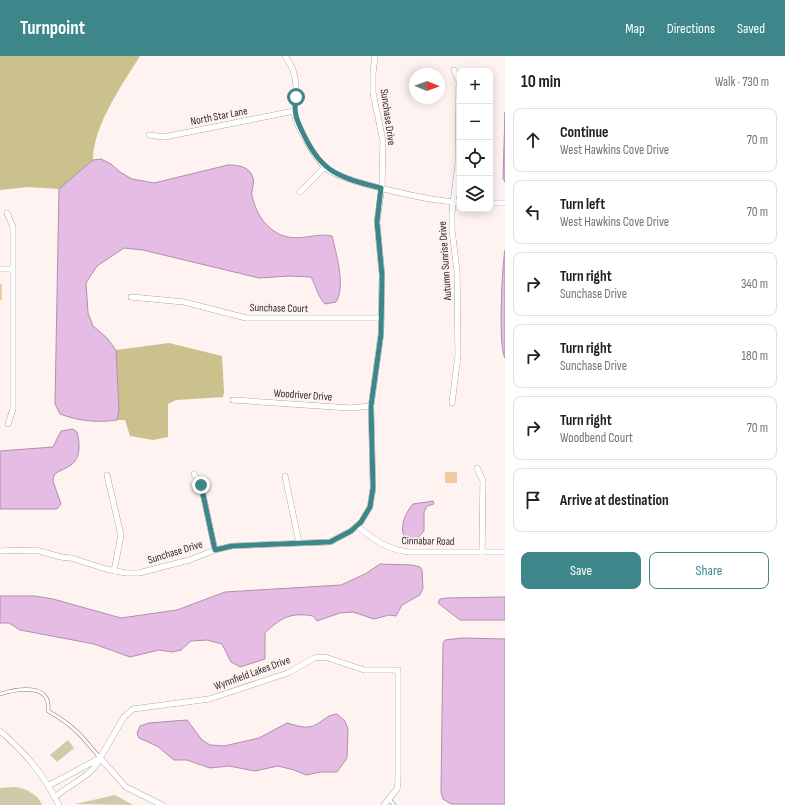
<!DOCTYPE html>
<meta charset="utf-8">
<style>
body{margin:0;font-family:"Sofia Sans Condensed",sans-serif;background:#f6f6f6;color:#202124}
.controls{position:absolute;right:12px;top:12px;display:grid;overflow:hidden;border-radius:8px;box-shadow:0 2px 10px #0003}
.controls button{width:36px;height:36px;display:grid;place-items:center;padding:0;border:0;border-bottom:1px solid #e0e0e0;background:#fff;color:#202124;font:20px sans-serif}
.compass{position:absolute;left:409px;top:12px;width:36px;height:36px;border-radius:50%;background:#fff;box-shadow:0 2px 10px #0003;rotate:91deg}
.stop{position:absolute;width:12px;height:12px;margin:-9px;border:3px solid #3d8689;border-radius:50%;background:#fff}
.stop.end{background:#3d8689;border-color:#fff;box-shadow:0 1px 4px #0008}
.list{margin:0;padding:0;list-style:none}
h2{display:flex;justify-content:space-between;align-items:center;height:52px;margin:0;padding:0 16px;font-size:17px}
h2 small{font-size:13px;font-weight:400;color:#757577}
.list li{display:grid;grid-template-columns:26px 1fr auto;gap:12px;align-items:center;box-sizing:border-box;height:64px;margin:0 8px 8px;padding:0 8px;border:1px solid #e0e0e0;border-radius:8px}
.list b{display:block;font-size:15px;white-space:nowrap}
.list p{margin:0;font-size:13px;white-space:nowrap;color:#757577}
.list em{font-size:13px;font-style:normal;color:#757577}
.actions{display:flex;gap:8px;padding:12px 16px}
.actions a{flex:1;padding:9px 0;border:1px solid #3d8689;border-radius:8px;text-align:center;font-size:14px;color:#3d8689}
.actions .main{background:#3d8689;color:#fff}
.icon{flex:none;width:22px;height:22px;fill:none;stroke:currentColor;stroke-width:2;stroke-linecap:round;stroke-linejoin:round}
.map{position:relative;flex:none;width:505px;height:749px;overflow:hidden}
header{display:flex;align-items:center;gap:24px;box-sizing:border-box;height:56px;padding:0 20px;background:#3d8689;color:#fff}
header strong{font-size:19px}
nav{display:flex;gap:22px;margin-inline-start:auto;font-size:14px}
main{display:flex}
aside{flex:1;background:#fff}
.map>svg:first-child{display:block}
</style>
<header>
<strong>Turnpoint</strong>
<nav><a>Map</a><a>Directions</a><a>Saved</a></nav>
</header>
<main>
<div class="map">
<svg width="505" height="749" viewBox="0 0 505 749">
<rect width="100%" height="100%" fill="#fef3f0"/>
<g fill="#cfcaa9">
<polygon points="68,684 74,692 57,706 50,699"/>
<path d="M 15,731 C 25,732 39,739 42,749 L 0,749 L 0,732 Z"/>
<polygon points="115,739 133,749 75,748"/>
</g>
<g fill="#cac18d">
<path d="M 0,0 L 140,0 C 122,29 93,70 93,104 L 59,133 L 28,131 L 0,134 Z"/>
<polygon points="169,287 222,300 224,336 223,341 176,344 168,348 168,381 153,384 130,380 125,364 117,364 119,354 116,294"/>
</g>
<g fill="#e5bce3" stroke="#ae90ab">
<polygon points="505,56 505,126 503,122"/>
<path d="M 101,103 L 111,108 L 120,116 L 132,123 L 154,127 L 228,109 C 237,109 250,110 253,122 C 255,127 251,134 252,140 C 256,156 263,169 277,177 C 297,188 314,176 332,180 C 336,197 346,230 336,246 L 325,248 C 317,239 317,232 311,221 L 289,220 L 259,222 L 143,194 L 124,192 L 97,210 L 86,227 L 88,257 L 93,270 L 107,282 L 116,294 L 119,354 L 117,364 C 97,367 79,365 60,358 L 55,348 L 59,133 L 93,104 Z"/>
<path d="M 505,194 L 505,302 C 498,292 502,209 505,194 Z"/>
<path d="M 73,373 L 77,376 C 80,387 81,402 71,409 C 66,413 59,414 54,419 L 53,425 L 61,448 L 57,453 L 0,453 L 0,395 L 53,391 L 61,375 Z"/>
<path d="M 433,445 L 434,448 L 427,450 L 424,456 L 424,475 L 415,485 L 407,485 C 398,475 404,458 413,448 Z"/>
<path d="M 380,508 L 412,509 L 420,511 L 422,514 L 423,532 L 420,539 L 402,549 L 396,560 L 389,559 L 374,563 L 353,556 L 340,557 L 317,565 L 313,560 C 291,556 280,562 265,577 L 265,603 L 240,611 L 231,606 L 222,588 L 207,584 L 191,585 L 181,594 L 172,596 L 159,594 L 130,601 L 94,588 L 20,574 L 9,567 L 0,567 L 0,540 L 35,540 L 53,543 L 121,562 L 177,554 L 225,536 L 341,529 L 365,518 Z"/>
<polygon points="505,541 505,564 460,564 438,547 440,543 447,542"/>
<polygon points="462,582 505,583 505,748 451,748 443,743 441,736 443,587 445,584"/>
<path d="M 337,658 L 345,665 L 348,673 L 347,702 L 337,716 L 321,716 L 306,719 L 294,714 L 278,710 L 255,715 L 229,710 L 210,712 L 187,704 L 174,704 L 157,690 L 139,682 L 137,677 L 140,670 L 149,667 L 187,664 L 202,684 L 210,689 L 224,690 L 259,682 L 287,667 C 295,669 305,673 313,670 C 323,666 326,659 337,658 Z"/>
</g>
<g fill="#f2caa1">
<rect x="0" y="228" width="2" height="16"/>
<rect x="445" y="416" width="12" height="11"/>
</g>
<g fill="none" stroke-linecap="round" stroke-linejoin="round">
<g stroke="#887e7c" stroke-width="4">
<g id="service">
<path d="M 0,638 C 16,633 52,626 48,655 C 73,669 82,680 100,702"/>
<polyline points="389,743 394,749"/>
</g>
</g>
<g stroke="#887e7c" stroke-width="6">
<g id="minor">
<path d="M 285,0 C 295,13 297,26 296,43 C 295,47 293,51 294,55 C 295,69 316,104 327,113 C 346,127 435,146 460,146"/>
<polyline points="149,79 164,81 294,55"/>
<polyline points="300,136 325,111"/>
<polyline points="490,147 505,147"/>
<polyline points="7,157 13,171 13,353 8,368"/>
<polyline points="0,213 12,213"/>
<polyline points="131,241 184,246 246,262 381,262"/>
<polyline points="233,344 350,352 371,350"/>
<polyline points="452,347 458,299 457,215 452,174 452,156 458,109 459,25 454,14"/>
<polyline points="477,412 483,425 482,496"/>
<polyline points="194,418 201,429 215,494"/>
<polyline points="107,419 121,479 114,515"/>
<polyline points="285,420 299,487"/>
<path d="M 357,470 C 373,483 386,493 408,496 L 505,496"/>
<polyline points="0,495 36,494 61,501 71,502 106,513 126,517 139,517 189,504 215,494 232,490 330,486 351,475 361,466 370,451 373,432 371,350 381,278 382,219 377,166 382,129 383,85 373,37 373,17 375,0"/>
<path d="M 0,675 C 27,698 43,718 59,749"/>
<path d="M 48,730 L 100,702 C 92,721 69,728 55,741"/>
<polyline points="162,749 126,731 100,702 124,661 133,653 209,643 288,617 314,602 325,601 364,614 398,614 398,726 397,733 384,749"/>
</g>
</g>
<use href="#service" stroke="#fff" stroke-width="3"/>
<use href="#minor" stroke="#fff" stroke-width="5.5"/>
</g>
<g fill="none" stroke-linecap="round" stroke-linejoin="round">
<path stroke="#3d8689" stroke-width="5" d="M 201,429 L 215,494 L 232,490 L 330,486 L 351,475 L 361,466 L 370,451 L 373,432 L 371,350 L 381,278 L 382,219 L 377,166 L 381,132 C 342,122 322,118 304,79 C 297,65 293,57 296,41"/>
</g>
<g text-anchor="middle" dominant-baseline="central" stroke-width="3" stroke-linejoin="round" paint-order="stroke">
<g font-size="11" fill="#2f2a29" stroke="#fef3f0">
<text transform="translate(219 60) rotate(-11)">North Star Lane</text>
<text transform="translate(388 61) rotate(82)">Sunchase Drive</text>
<text transform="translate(445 205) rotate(-94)">Autumn Sunrise Drive</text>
<text transform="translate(279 252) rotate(1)">Sunchase Court</text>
<text transform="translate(303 339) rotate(4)">Woodriver Drive</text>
<text transform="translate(428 485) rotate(1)">Cinnabar Road</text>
<text transform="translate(175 496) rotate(-17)">Sunchase Drive</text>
<text transform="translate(252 617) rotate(-20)">Wynnfield Lakes Drive</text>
</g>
</g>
</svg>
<div class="controls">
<button>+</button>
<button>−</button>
<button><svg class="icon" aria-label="locate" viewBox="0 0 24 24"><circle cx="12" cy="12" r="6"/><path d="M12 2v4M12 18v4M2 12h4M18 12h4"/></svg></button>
<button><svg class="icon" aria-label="layers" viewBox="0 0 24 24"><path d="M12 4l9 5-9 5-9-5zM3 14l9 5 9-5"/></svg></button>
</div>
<svg class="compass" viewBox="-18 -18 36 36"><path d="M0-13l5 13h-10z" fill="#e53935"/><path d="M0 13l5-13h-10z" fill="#757577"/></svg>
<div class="stop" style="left:296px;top:41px"></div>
<div class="stop end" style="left:201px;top:429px"></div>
</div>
<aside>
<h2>10 min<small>Walk · 730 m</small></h2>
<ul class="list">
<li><svg class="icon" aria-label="ahead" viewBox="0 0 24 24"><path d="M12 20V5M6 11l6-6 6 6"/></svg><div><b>Continue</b><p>West Hawkins Cove Drive</p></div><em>70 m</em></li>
<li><svg class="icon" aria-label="left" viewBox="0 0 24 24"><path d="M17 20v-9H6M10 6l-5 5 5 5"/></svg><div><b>Turn left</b><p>West Hawkins Cove Drive</p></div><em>70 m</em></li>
<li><svg class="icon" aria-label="right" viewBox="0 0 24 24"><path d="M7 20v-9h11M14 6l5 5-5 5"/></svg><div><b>Turn right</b><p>Sunchase Drive</p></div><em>340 m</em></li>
<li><svg class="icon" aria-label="right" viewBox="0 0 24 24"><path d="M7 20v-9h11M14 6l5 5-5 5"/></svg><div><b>Turn right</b><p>Sunchase Drive</p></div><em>180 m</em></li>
<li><svg class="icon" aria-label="right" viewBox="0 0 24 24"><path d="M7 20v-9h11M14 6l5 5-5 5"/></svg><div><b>Turn right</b><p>Woodbend Court</p></div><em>70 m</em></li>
<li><svg class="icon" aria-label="arrive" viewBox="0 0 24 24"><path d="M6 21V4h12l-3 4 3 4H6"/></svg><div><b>Arrive at destination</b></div></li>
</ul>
<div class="actions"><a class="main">Save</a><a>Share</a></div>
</aside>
</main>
